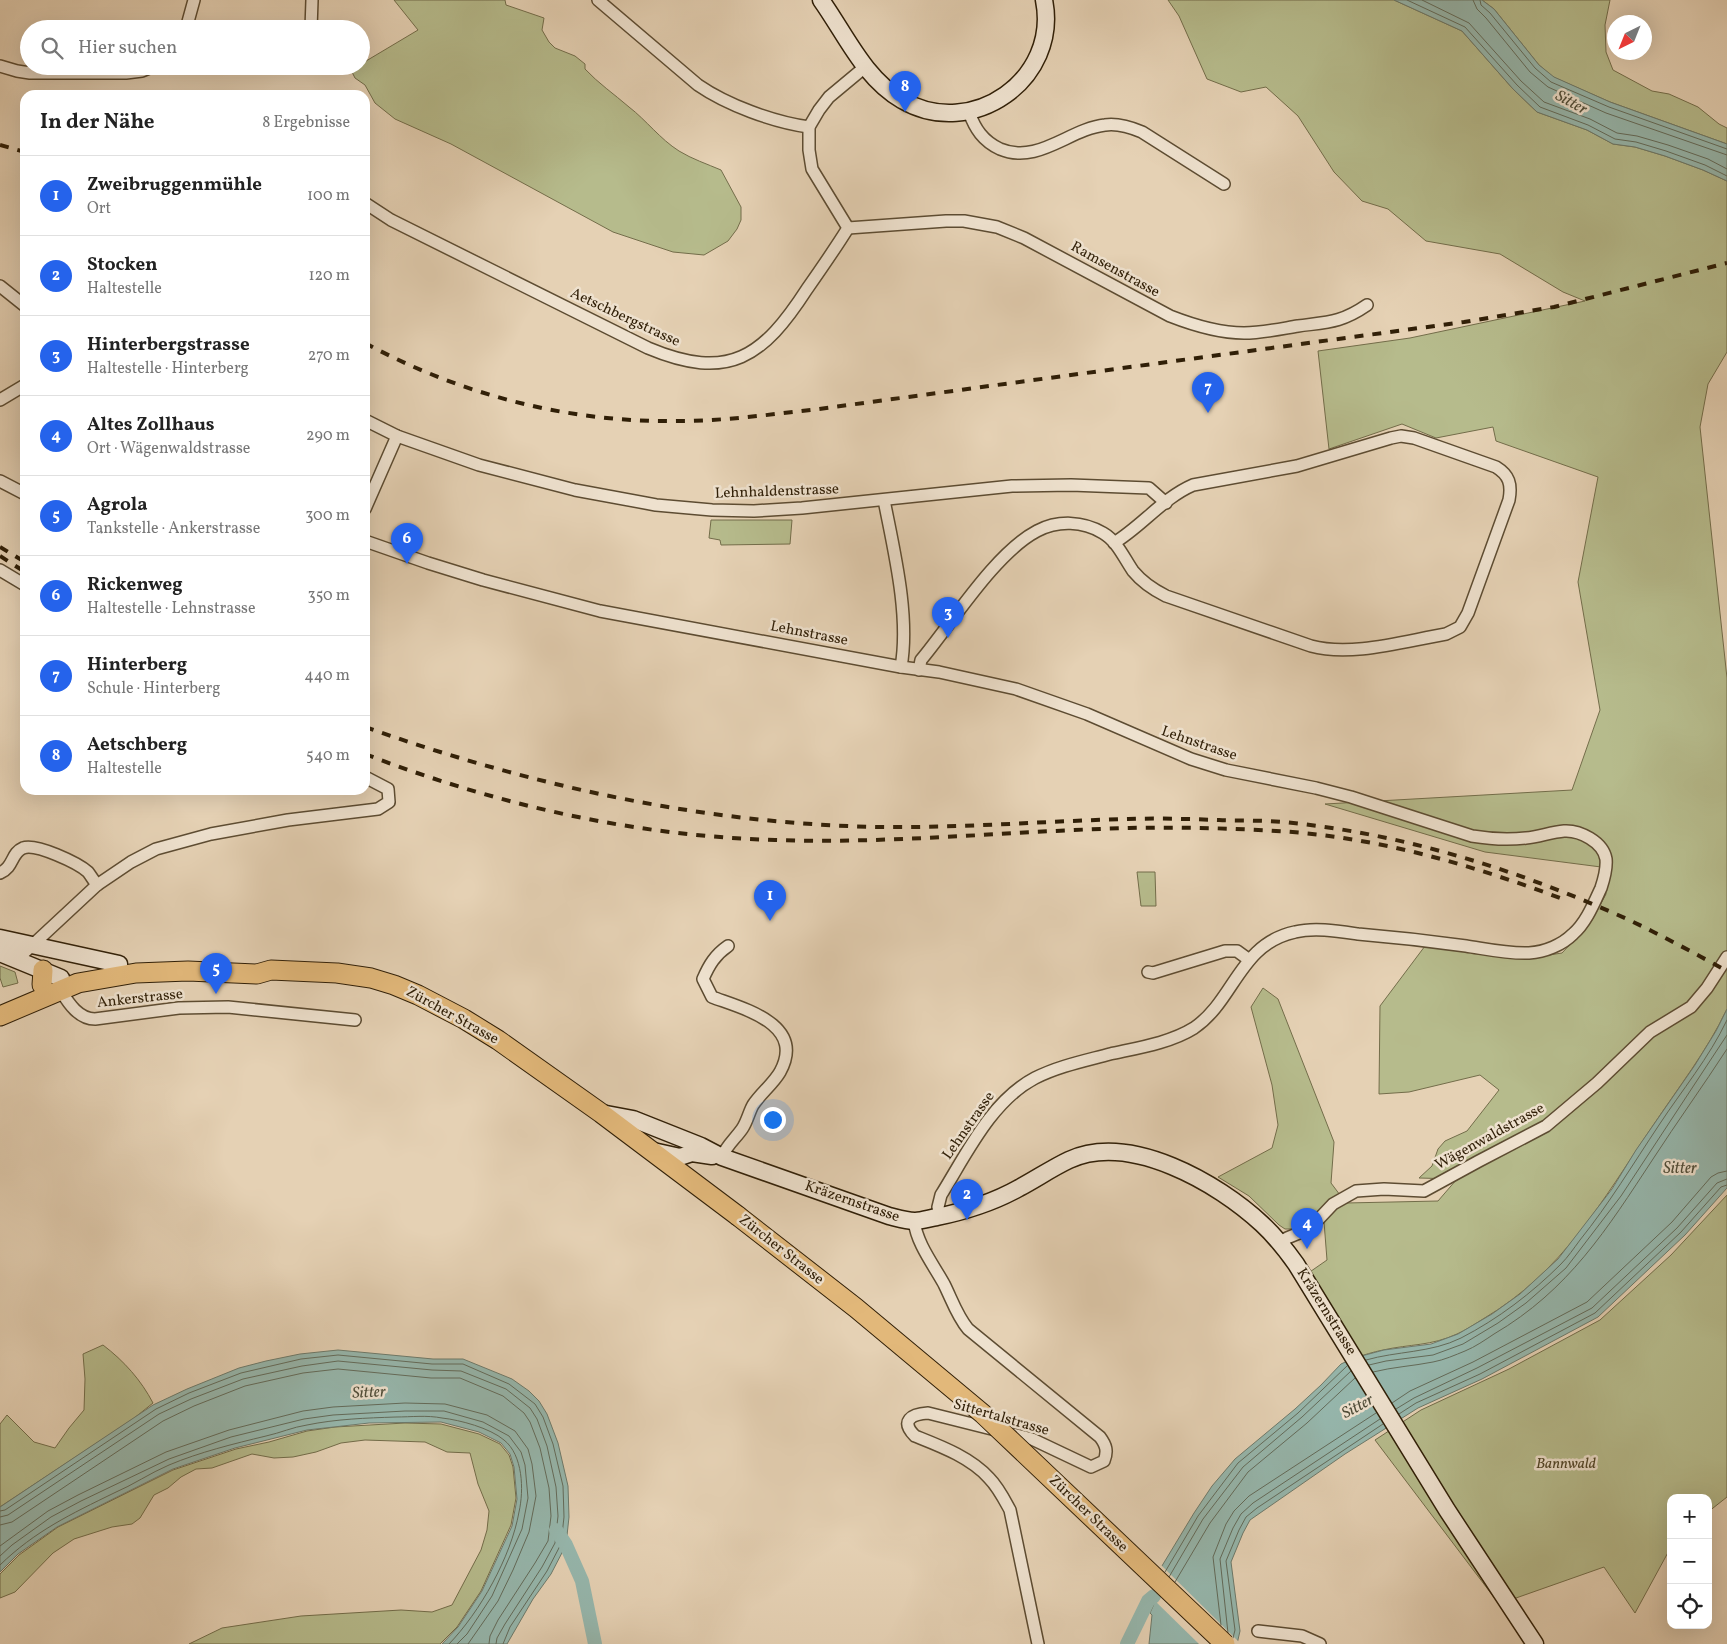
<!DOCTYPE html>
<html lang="de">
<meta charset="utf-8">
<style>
body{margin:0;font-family:Vollkorn,serif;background:#f6f6f6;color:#222}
.controls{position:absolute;right:15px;bottom:15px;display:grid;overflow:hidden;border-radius:10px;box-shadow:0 5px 20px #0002}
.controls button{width:45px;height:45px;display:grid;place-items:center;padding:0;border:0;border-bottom:1px solid #e0e0e0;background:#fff;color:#222;font:25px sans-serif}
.compass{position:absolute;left:1607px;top:15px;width:45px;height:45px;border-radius:50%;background:#fff;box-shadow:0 5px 20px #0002;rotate:223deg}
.you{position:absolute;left:772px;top:1119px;width:18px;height:18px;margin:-12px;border:4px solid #fff;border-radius:50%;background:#1a73e8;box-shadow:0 0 0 8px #1a73e833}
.badge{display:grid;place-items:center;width:32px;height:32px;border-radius:50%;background:#2563eb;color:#fff;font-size:16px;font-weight:700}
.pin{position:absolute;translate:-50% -41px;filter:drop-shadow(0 1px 2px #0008)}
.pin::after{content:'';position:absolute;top:26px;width:18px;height:15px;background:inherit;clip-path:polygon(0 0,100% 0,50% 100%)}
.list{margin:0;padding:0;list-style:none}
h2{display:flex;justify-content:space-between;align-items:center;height:65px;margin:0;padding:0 20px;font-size:21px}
h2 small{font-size:16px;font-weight:400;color:#767676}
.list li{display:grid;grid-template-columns:32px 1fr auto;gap:15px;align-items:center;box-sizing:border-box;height:80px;padding:0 20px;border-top:1px solid #e0e0e0}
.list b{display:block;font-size:19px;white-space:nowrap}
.list p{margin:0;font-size:16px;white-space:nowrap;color:#767676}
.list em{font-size:16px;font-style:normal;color:#767676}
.icon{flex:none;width:28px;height:28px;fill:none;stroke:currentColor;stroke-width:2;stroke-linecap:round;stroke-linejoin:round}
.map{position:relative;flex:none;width:1727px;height:1644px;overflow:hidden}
.search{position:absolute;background:#fff;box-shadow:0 5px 20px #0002;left:20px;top:20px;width:350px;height:55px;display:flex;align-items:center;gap:12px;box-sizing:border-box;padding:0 18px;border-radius:28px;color:#767676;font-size:19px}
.panel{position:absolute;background:#fff;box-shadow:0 5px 20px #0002;left:20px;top:90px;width:350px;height:705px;border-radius:15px}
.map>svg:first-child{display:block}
</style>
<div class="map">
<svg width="1727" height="1644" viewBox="0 0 1727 1644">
<rect width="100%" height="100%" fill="#e5d1b4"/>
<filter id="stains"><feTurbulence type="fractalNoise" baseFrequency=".004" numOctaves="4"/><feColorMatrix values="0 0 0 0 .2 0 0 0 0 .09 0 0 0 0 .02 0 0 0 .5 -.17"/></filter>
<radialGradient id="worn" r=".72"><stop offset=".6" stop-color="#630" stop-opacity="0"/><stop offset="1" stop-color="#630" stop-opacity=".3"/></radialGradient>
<g fill="#b6bb8c" stroke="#736d4a">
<path d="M 394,0 L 505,0 L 506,5 L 544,18 L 542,30 L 549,42 L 555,48 L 575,56 L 585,64 L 585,69 C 598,83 614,94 629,107 C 646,120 660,139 679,151 C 692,159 707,164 721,170 L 741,207 L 741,220 L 737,229 L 728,241 L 704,255 L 673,252 L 613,232 L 451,144 L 395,119 L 375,103 L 365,85 L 355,78 L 351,70 L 357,66 L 361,66 L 361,64 L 418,30 Z"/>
<path d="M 1168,0 L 1394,0 L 1462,31 L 1513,89 L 1537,112 L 1587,130 L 1613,144 L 1635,147 L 1665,156 L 1703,170 L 1727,181 L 1727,352 L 1708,384 L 1700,427 L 1727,678 L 1727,1009 C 1707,1051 1678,1088 1652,1127 C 1601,1202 1564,1271 1483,1319 C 1475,1324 1466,1330 1457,1334 C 1431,1346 1410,1344 1383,1350 C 1373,1352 1364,1355 1354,1358 L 1304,1276 L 1327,1260 L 1323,1209 L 1292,1229 L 1285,1229 L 1279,1225 L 1249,1196 L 1218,1177 L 1272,1148 L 1278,1125 L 1272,1085 L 1251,1007 L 1263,988 L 1278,999 L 1334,1142 L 1331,1183 L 1346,1203 L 1438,1201 L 1457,1179 L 1419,1178 L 1432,1166 L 1438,1149 L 1445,1141 L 1467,1131 L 1499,1090 L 1480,1075 L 1409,1092 L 1379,1094 L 1380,1006 L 1425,946 L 1536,957 L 1562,953 L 1591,922 L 1606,894 L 1601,867 L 1485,852 L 1325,804 L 1572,790 L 1600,710 L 1578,582 L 1598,477 L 1496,441 L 1493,427 L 1436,438 L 1402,424 L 1329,449 L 1318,351 L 1410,338 L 1585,301 L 1563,292 L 1500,254 L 1426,241 L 1388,209 L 1362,201 L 1334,172 L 1298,116 L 1266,87 L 1241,92 L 1207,79 L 1179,16 Z"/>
<polygon points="1482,0 1610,0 1605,25 1606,52 1613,70 1652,91 1669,94 1698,107 1719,124 1727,128 1727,144 1610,102 1553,77 1539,65 1494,9"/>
<polygon points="711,520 792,520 790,544 721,545 720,540 709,538"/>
<polygon points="1137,872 1155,872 1156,906 1141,906"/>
<polygon points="0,966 15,972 18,983 3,987 0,978"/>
<polygon points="1727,1195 1727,1497 1708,1512 1708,1498 1671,1498 1671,1547 1635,1613 1604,1567 1499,1604 1375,1440 1421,1410 1509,1369 1600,1320 1671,1255"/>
<path d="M 103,1345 C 124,1361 141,1380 153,1403 L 133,1419 L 0,1507 L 0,1424 L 7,1415 L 34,1442 L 55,1448 L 69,1428 L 84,1410 L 85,1379 L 83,1354 Z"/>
<polygon points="405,1423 441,1424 479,1434 500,1444 509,1455 513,1467 516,1498 511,1525 481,1591 457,1627 440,1644 189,1644 222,1628 301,1616 401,1610 432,1612 452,1605 481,1550 487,1530 489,1511 478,1484 470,1453 447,1452 425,1442 365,1440 341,1443 316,1452 293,1457 274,1458 252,1454 212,1468 196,1469 181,1477 168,1488 154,1495 140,1518 132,1524 112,1527 74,1539 53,1553 15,1592 0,1598 0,1574 19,1555 58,1527 173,1470 236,1449 269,1442 307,1431 335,1427"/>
</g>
<g fill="#96b7ad" stroke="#6d7a6b">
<polygon points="1394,0 1482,0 1494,9 1539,65 1554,77 1610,102 1727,144 1727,181 1703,170 1665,156 1635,147 1613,144 1587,130 1537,112 1513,89 1462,31"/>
<polygon points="1727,1009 1727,1188 1685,1235 1598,1317 1482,1379 1418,1408 1345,1454 1250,1520 1243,1533 1231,1562 1240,1631 1237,1644 1149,1644 1152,1615 1150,1613 1154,1604 1154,1579 1194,1513 1212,1486 1235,1459 1295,1409 1321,1385 1341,1364 1354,1358 1384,1350 1431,1344 1458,1334 1492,1314 1520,1294 1558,1259 1612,1189 1636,1150 1695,1065 1716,1031"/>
<polygon points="338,1350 433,1359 463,1359 512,1379 529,1391 539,1401 547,1414 558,1443 568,1486 569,1517 566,1545 551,1574 533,1599 507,1644 442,1644 458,1627 482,1591 512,1526 517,1499 514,1467 510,1454 501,1443 479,1432 441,1422 369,1423 307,1430 235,1448 173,1469 57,1527 18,1554 0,1572 0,1507 153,1405 187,1389 239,1368 266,1361 300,1354"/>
</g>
<polygon fill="#e5d1b4" points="1161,1565 1240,1643 1240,1644 1199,1644 1152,1598 1152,1579"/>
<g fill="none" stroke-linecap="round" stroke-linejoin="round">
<g stroke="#636b5a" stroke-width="1">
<polyline points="1407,0 1465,27 1517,85 1540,107 1588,125 1615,139 1636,142 1666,151 1705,165 1727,176"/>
<polyline points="1422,0 1469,23 1521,81 1544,102 1590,119 1617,133 1637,136 1668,145 1708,159 1727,169"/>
<polyline points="1473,0 1477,9 1486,18 1530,72 1548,87 1606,113 1727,155"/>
<polyline points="1480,0 1481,5 1490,13 1535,68 1551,82 1609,107 1727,149"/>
<path d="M 1366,1360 C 1397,1351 1431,1353 1461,1338 C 1498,1319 1532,1293 1561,1264 C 1568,1257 1574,1248 1580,1240 C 1609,1204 1633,1164 1659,1125 C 1682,1090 1709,1058 1727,1020"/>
<polyline points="1369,1365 1386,1361 1433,1355 1463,1344 1498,1323 1526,1303 1566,1268 1621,1196 1727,1035"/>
<path d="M 1373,1372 C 1393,1367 1413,1366 1433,1362 C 1444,1360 1455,1355 1465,1351 C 1475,1347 1485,1340 1494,1334 C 1569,1290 1607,1229 1653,1159 C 1677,1122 1703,1086 1727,1049"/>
<polyline points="1392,1403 1410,1391 1473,1362 1587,1302 1672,1222 1711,1177 1718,1173 1727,1171"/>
<polyline points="1396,1409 1414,1398 1477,1368 1592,1308 1677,1228 1717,1183 1727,1179"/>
<polyline points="1399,1414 1416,1403 1480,1374 1595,1313 1681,1232 1721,1187 1727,1185"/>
<polyline points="0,1511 5,1510 156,1409 189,1393 241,1373 301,1359 338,1355 432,1364 463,1364 509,1384 535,1404 543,1417 553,1444 563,1486 564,1517 561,1544 547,1571 510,1627 503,1644"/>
<polyline points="0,1517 8,1515 159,1414 191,1399 243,1379 302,1366 338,1361 432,1370 461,1371 506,1389 530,1408 537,1419 547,1446 556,1487 558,1516 555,1543 542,1567 505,1624 497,1638 496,1644"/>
<polyline points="0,1525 12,1522 163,1421 194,1406 245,1386 303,1373 338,1369 431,1378 460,1378 503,1396 524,1413 530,1422 540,1448 549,1488 551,1516 548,1541 535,1563 498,1620 490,1636 489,1644"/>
<polyline points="0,1546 48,1511 78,1495 166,1452 229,1430 303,1411 333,1407 405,1403 445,1404 487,1415 515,1431 528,1449 532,1464 536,1496 529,1532 513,1570 498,1601 468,1644"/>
<polyline points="0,1556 12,1545 51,1517 81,1501 169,1459 231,1437 304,1419 333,1415 405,1411 444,1411 483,1422 509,1436 521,1452 525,1465 528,1498 522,1529 492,1596 467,1634 457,1644"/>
<path d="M 0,1565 C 35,1531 71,1514 114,1493 C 133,1485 150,1473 169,1465 C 200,1452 233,1444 266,1436 C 280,1433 293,1427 307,1425 C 336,1419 366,1418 396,1417 C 411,1417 427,1415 442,1418 C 460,1420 490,1428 504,1440 C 523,1455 524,1490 519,1512 C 511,1557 480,1612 449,1644"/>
<polyline points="1165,1572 1198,1516 1238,1463 1298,1413 1347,1366"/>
<polyline points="1169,1577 1203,1519 1243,1467 1302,1417 1351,1371"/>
<polyline points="1175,1582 1210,1523 1248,1472 1307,1423 1355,1378"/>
<polyline points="1221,1625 1213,1557 1226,1524 1234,1511 1249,1496 1376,1413"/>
<polyline points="1228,1633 1220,1559 1233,1528 1241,1514 1253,1503 1380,1419"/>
<polyline points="1233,1638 1235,1630 1226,1561 1239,1530 1246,1517 1257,1508 1383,1424"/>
</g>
<g stroke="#96b7ad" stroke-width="14">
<polyline points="556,1530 566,1545 582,1581 595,1644"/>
<polyline points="1127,1644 1148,1601 1154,1596"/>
</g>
<g stroke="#5d4c32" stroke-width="14">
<g id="street">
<path d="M 598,0 L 698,85 C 727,105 773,122 809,127"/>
<polyline points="186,29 194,0"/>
<polyline points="311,29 312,0"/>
<polyline points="0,66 17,71 30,73 126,73 142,71 154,66"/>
<path d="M 969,112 C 975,129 983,141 1000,149 C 1038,165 1069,129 1105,125 C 1118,123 1130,127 1142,132 L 1224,184"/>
<path d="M 365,203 L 391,220 L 648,348 C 729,382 763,357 807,289 C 821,269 835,249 848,228 L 812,169 L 809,150 L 809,127 L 819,110 L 829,97 L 865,67"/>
<path d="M 848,228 L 946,221 L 964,221 L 997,227 L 1024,238 L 1170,316 C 1193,325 1219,333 1244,333 C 1262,333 1280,329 1298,326 C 1327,322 1341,323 1367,305"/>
<polyline points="0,286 25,306"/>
<polyline points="0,400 25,385"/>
<polyline points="365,420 397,436 479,465 575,490 656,505 712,510 754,511 802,508 1012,486 1071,485 1149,488 1166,503"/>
<polyline points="0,481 25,494"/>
<path d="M 884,500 C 894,551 910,616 901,667"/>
<polyline points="365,509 397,436"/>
<path d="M 365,541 L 428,563 L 483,580 L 600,611 L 901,667 L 939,672 L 1016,689 L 1087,714 L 1191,759 L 1226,770 L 1316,788 L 1351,797 L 1472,836 C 1490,839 1508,840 1526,838 C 1539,837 1551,832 1564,831 C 1580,830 1603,842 1606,859 C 1607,869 1604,879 1601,888 C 1594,903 1586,923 1573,934 C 1562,945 1545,952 1529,953 C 1508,954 1486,949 1466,946 C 1430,941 1394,937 1358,934 C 1338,931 1314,927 1295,932 C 1239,944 1235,1000 1194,1028 C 1170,1043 1137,1048 1110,1054 C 1084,1061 1059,1066 1035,1078 C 991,1101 966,1155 941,1195 L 938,1207 L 940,1216"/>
<polyline points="0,570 25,585"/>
<path d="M 919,670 L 921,660 C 952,623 995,553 1037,531 C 1058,520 1083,521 1103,533 C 1117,541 1124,558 1133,571 C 1142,582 1154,590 1166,596 L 1311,646 C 1352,657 1404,641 1446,634 L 1460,627 L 1468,613 L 1509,500 C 1512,484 1509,475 1496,467 L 1414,438 L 1401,436 L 1391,438 L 1297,466 L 1193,485 C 1163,498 1142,526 1114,543"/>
<path d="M 0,873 C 14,867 11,853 23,848 C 36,843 78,863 88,872 C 91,876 94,881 97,885"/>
<polyline points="0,946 25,952 97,885 131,862 156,849 211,834 288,820 378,809 389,802 388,789 365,777"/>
<polyline points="1148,972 1153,973 1225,951 1237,951 1248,959"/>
<path d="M 61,991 C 69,1004 79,1019 95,1019 L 179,1008 L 228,1007 L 355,1020"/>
<path d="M 722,1157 C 726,1146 735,1139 742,1129 C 747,1122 749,1112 753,1105 C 761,1093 773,1084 780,1072 C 806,1024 744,1009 712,997 L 703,979 C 709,965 715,955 728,946"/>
<path d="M 914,1221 C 917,1244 933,1264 944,1284 C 952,1300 957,1316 968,1329 L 1100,1437 C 1106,1445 1108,1451 1104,1461 L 1091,1467 L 1032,1439 L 928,1413 C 911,1414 900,1421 915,1436 C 940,1446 970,1457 989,1478 C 998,1487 1004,1499 1010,1510 L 1038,1644"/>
<polyline points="1281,1243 1287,1238 1304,1231 1315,1223 1333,1204 1356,1191 1384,1189 1424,1191 1479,1161 1546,1126 1597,1083 1650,1032 1691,1007 1707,988 1727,957"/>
<polyline points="1258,1631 1302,1636 1320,1644"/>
</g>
</g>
<g stroke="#301f07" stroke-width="19">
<g id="secondary">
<path d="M 821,0 C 846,35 864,78 902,100 C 972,141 1060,79 1044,0"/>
<polyline points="0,938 119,964"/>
<polyline points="0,953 61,978"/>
<path d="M 601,1113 L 633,1119 L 701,1146 L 722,1157 L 889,1216 C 897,1218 906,1221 915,1221 C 922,1221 930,1218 937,1217 C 966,1211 994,1202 1019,1188 C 1036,1179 1052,1168 1069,1160 C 1130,1132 1218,1183 1262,1224 C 1275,1236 1286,1250 1296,1264 L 1447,1510 L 1535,1644"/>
<polyline points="653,1151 680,1157 692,1153 712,1156"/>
</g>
</g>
<g stroke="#301f07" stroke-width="21">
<g id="primary">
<polyline points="42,985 43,970"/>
<polyline points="0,1016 78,983 136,973 188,971 257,974 271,970 337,973 371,978 394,985 418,995 464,1019 498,1040 601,1113 738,1216"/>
</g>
</g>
<use href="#street" stroke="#eee1ce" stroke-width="11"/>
<use href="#secondary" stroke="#eee1ce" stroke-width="16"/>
<use href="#primary" stroke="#e2b87a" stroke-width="19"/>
<g stroke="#301f07" stroke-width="4" stroke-dasharray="9 9" stroke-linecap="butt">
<polyline points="0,145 25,152"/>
<path d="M 365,343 C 461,395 570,423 679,421 C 726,421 773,414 819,409 L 1464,322 L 1554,307 L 1727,263"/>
<polyline points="0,547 25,562"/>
<polyline points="0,556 25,572"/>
<path d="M 365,727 C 532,786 704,824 881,827 C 964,828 1046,821 1128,819 C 1158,818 1189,819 1219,820 C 1240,821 1262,820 1283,822 C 1402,833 1518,870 1627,919 C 1661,935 1694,953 1727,971"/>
<path d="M 365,754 C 497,805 634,836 775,840 C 893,844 1011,831 1129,828 C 1178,827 1227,828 1276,831 C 1373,836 1469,864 1560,898"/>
</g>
<g stroke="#301f07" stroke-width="21" stroke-linecap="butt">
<polyline id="primary-bridge" points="738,1216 856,1308 983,1414 1225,1644"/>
</g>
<use href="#primary-bridge" stroke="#e2b87a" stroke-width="19"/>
</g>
<g text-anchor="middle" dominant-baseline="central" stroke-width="5" stroke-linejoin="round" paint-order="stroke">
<g font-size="15" fill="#301f07" stroke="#eee1ce">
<text transform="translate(1115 270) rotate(29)">Ramsenstrasse</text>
<text transform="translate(625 318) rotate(25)">Aetschbergstrasse</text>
<text transform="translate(777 492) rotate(-2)">Lehnhaldenstrasse</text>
<text transform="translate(809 634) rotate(11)">Lehnstrasse</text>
<text transform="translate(1199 744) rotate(19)">Lehnstrasse</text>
<text transform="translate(140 999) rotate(-6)">Ankerstrasse</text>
<text transform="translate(452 1016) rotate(29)">Zürcher Strasse</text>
<text transform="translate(969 1126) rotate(-55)">Lehnstrasse</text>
<text transform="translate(1490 1137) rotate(-29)">Wägenwaldstrasse</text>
<text transform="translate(852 1202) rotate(19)">Kräzernstrasse</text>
<text transform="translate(781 1250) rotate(38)">Zürcher Strasse</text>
<text transform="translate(1326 1312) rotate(58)">Kräzernstrasse</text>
<text transform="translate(1001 1418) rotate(16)">Sittertalstrasse</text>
<text transform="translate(1088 1514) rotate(44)">Zürcher Strasse</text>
</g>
<g font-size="15" font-style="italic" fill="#524628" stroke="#eee1ce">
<text x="1566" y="1464">Bannwald</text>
</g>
<g font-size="16" font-style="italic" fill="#4f4d39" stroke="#eee1ce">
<text transform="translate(1571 103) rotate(29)">Sitter</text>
<text x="1680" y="1169">Sitter</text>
<text transform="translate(369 1393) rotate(-3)">Sitter</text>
<text transform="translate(1358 1407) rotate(-29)">Sitter</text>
</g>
</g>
<rect width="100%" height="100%" filter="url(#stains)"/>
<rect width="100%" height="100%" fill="url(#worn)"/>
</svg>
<div class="controls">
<button>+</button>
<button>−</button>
<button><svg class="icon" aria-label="locate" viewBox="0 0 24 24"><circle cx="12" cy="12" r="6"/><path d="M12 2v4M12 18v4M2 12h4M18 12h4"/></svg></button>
</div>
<svg class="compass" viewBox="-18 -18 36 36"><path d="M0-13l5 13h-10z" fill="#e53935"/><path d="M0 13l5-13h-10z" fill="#767676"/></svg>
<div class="you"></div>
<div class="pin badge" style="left:770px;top:921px">1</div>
<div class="pin badge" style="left:967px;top:1220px">2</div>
<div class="pin badge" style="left:948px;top:638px">3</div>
<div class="pin badge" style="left:1307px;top:1249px">4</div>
<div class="pin badge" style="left:216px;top:994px">5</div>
<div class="pin badge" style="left:407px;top:564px">6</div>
<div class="pin badge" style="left:1208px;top:413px">7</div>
<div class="pin badge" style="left:905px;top:112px">8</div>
<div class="search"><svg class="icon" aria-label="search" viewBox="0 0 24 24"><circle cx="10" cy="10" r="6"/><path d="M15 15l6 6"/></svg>Hier suchen</div>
<section class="panel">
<h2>In der Nähe<small>8 Ergebnisse</small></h2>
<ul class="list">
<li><span class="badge">1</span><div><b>Zweibruggenmühle</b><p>Ort</p></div><em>100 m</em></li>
<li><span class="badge">2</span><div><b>Stocken</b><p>Haltestelle</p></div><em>120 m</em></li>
<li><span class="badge">3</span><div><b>Hinterbergstrasse</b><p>Haltestelle · Hinterberg</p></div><em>270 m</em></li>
<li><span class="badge">4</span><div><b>Altes Zollhaus</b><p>Ort · Wägenwaldstrasse</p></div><em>290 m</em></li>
<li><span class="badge">5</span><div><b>Agrola</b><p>Tankstelle · Ankerstrasse</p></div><em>300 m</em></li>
<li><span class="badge">6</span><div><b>Rickenweg</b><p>Haltestelle · Lehnstrasse</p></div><em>350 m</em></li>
<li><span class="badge">7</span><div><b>Hinterberg</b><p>Schule · Hinterberg</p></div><em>440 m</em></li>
<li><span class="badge">8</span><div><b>Aetschberg</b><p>Haltestelle</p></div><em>540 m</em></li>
</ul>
</section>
</div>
